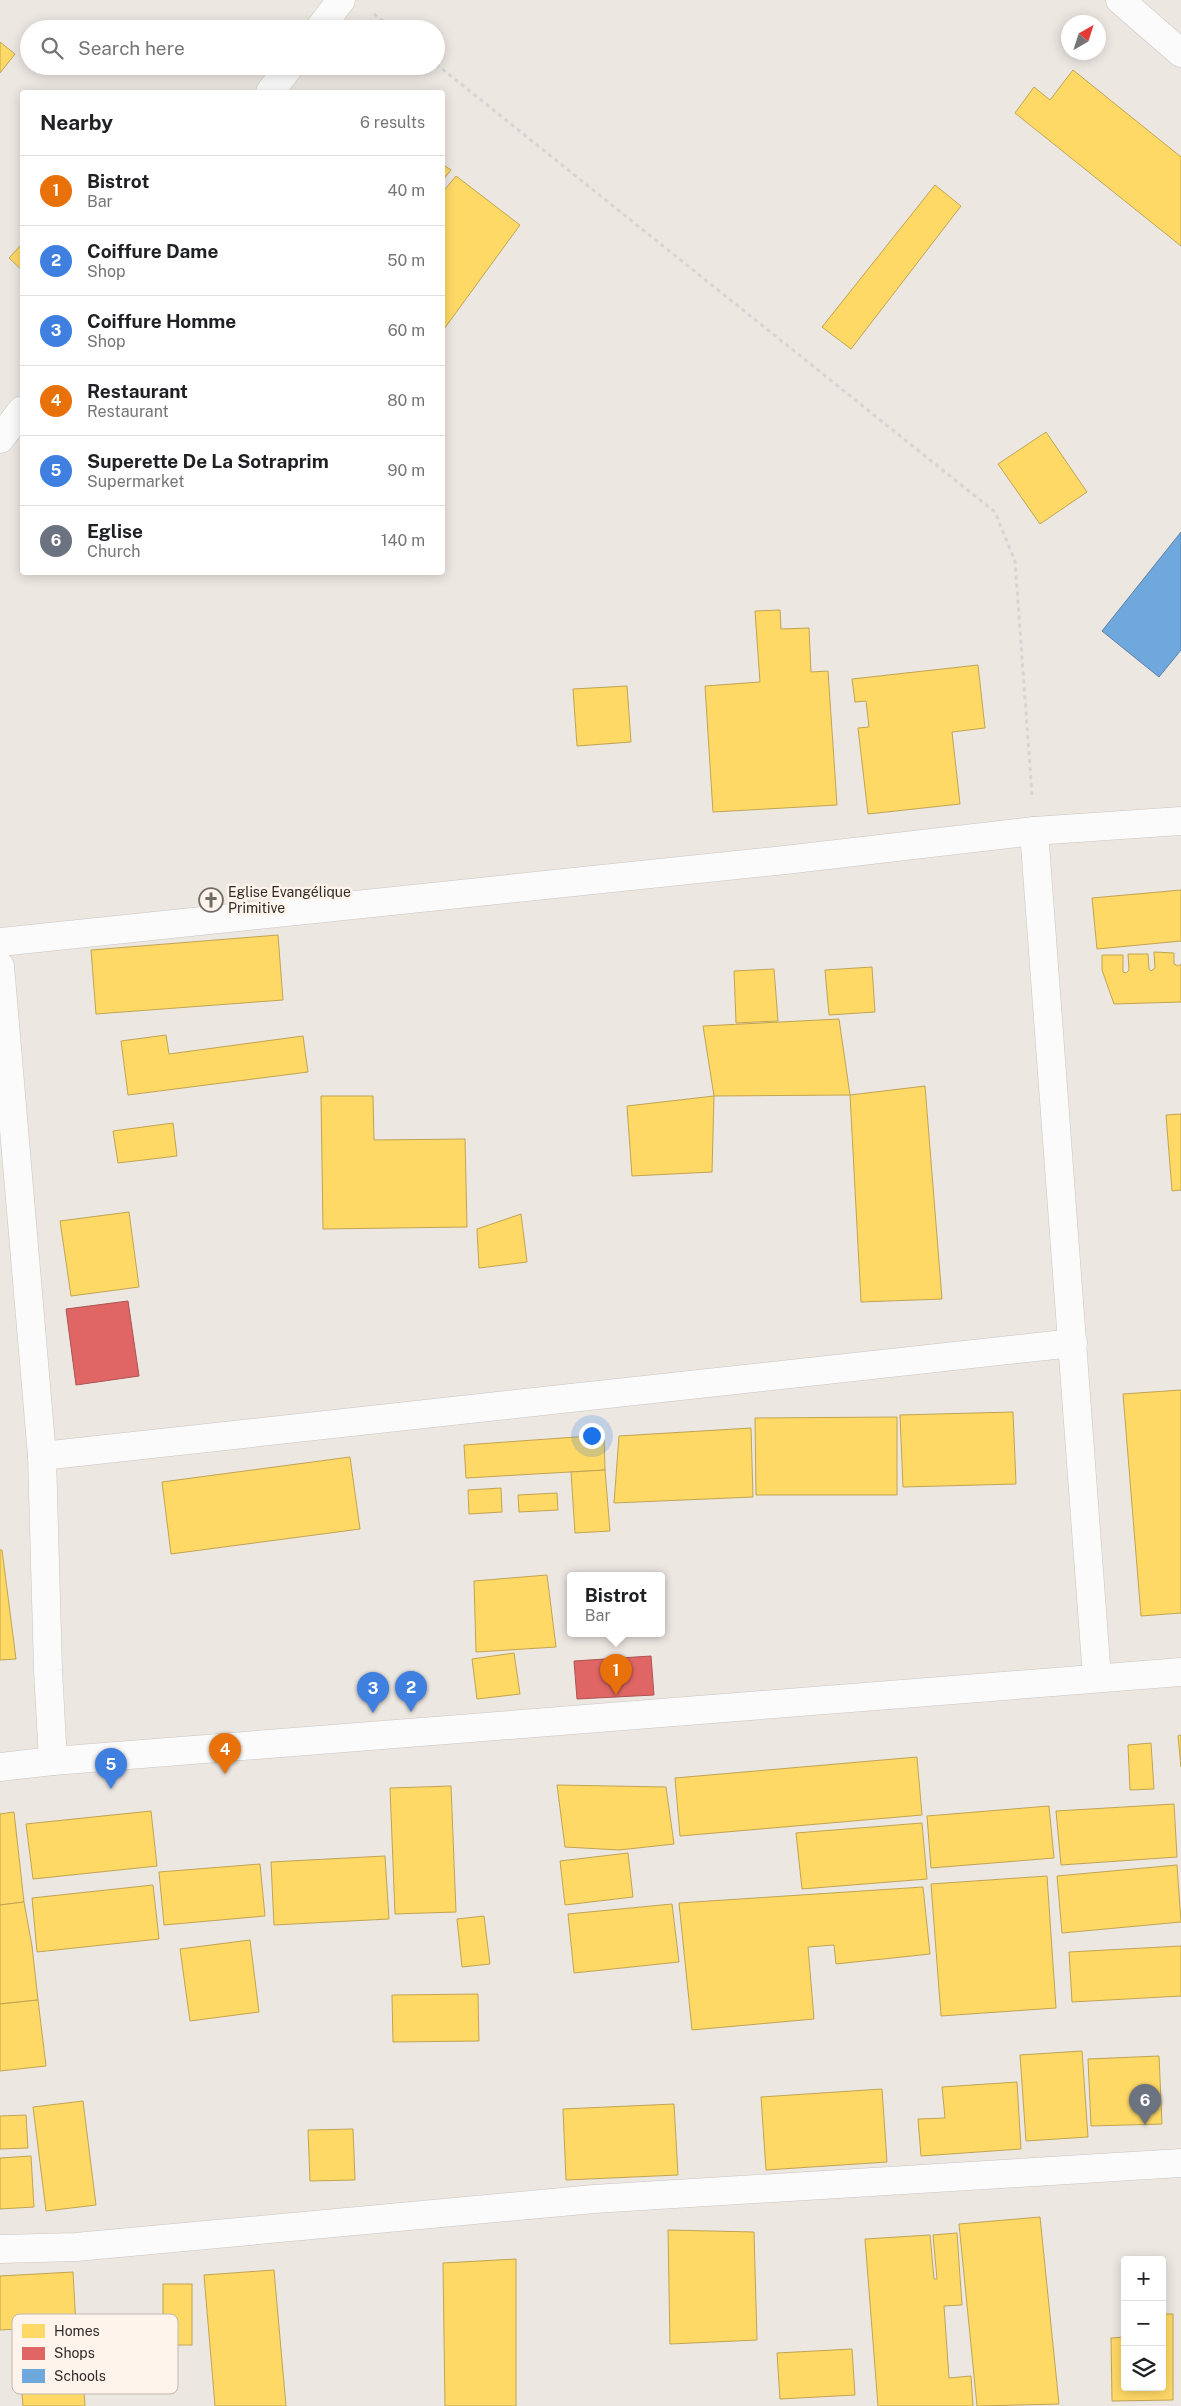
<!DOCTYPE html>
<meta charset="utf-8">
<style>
body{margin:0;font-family:"Public Sans",sans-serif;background:#f2f2f2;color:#202124}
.controls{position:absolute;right:15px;bottom:15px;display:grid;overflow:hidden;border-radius:5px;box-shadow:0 2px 12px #0003}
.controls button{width:45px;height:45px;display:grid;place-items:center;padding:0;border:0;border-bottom:1px solid #e0e0e0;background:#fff;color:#202124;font:25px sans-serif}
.compass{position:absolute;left:1061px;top:15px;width:45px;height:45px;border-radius:50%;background:#fff;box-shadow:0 2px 12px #0003;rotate:39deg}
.you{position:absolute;left:591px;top:1435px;width:18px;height:18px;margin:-12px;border:4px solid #fff;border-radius:50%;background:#1a73e8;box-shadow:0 0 0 8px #1a73e833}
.badge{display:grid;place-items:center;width:32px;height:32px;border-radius:50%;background:#716c68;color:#fff;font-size:16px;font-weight:700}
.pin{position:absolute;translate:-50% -41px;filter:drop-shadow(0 1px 2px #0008)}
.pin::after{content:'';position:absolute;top:26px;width:18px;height:15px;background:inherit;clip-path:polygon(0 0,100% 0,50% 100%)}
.popup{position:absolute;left:567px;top:1572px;width:98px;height:65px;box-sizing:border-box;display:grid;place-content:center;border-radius:5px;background:#fff;filter:drop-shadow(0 1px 4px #0005);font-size:16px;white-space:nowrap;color:#757577}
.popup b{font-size:19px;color:#202124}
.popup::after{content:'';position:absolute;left:50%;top:100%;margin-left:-10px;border:10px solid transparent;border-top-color:#fff}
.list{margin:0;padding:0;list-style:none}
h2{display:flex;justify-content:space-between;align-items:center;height:65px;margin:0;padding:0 20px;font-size:21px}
h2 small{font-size:16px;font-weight:400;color:#757577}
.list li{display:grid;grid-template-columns:32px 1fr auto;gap:15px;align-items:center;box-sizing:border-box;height:70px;padding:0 20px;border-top:1px solid #e0e0e0}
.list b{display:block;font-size:19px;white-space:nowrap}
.list p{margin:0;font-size:16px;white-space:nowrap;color:#757577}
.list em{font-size:16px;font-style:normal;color:#757577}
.icon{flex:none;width:28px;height:28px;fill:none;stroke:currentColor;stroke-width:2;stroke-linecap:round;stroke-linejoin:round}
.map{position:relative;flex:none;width:1181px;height:2406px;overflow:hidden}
.search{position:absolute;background:#fff;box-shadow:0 2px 12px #0003;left:20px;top:20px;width:425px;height:55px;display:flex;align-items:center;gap:12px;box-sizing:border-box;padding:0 18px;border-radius:28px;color:#757577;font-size:19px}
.panel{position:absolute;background:#fff;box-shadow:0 2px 12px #0003;left:20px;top:90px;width:425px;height:485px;border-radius:5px}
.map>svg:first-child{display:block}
</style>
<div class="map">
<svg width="1181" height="2406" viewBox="0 0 1181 2406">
<rect width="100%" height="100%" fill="#ede7e2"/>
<g fill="#ffd966" stroke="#c0a453">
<polygon points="0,42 15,54 0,73"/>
<polygon points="1073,70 1181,157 1181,246 1015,113 1034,87 1050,100"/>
<polygon points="442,164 451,170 442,181"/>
<polygon points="456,176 520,225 444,329 442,329 442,193"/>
<polygon points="935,185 961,206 851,349 822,327"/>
<polygon points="22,244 22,270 9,258"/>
<polygon points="1046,432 1087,492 1040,524 998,464"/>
<polygon points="780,610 781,629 809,628 811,672 828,671 837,805 713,812 705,686 760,682 755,611"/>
<polygon points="978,665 985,728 952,732 960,804 868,814 858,728 869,727 866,701 855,702 852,679"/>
<polygon points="627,686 631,742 577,746 573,689"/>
<polygon points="1181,890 1181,941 1097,949 1092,898"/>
<polygon points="278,935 283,1000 96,1014 91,950"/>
<polygon points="1154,952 1174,953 1174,964 1178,966 1181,964 1181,1002 1114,1004 1102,970 1102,955 1123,955 1123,972 1126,973 1129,970 1128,954 1148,954 1149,969 1151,971 1155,968"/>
<polygon points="872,967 875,1012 829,1015 825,970"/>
<polygon points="774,969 778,1021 736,1023 734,971"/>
<polygon points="839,1019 850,1095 714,1096 703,1026"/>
<polygon points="166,1035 169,1054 303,1036 308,1072 128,1095 121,1041"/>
<polygon points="925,1086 942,1299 861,1302 850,1095"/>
<polygon points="321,1096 373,1096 374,1140 465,1139 467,1227 323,1229"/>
<polygon points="714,1096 712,1172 632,1176 627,1106"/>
<polygon points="1181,1114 1181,1190 1172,1191 1166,1115"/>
<polygon points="173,1123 177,1156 118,1163 113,1131"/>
<polygon points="129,1212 139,1287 71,1296 60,1221"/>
<polygon points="521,1214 527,1262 479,1268 477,1229"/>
<polygon points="1181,1390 1181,1613 1141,1616 1123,1394"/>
<polygon points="1013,1412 1016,1484 903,1487 900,1415"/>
<polygon points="897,1417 897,1495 756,1495 755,1418"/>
<polygon points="751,1428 753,1497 614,1503 619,1436"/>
<polygon points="604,1435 605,1470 466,1478 464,1445"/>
<polygon points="350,1457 360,1529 171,1554 162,1482"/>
<polygon points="605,1470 610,1531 575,1533 571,1472"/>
<polygon points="501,1488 502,1512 469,1514 468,1490"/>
<polygon points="557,1493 558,1510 519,1512 518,1495"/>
<polygon points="0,1550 2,1550 16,1659 0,1660"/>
<polygon points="547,1575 556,1647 476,1652 474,1581"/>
<polygon points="514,1653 520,1694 477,1699 472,1659"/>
<polygon points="1181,1735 1181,1767 1178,1736"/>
<polygon points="1151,1743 1154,1789 1130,1790 1128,1745"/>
<polygon points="917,1757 922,1815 680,1836 675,1778"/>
<polygon points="557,1785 666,1787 674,1844 619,1850 565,1847"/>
<polygon points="451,1786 456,1912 395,1914 390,1788"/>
<polygon points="1174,1804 1177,1857 1061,1865 1056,1811"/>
<polygon points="1049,1806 1054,1858 931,1868 927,1816"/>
<polygon points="151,1811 157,1866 33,1879 26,1824"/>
<polygon points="14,1812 24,1902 0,1905 0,1814"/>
<polygon points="922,1823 927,1879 802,1889 796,1833"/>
<polygon points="628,1853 633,1897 565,1905 560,1861"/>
<polygon points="385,1856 389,1919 274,1925 271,1862"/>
<polygon points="260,1864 265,1916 164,1925 159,1872"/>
<polygon points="1177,1865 1181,1922 1062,1933 1057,1876"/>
<polygon points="1047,1876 1056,2008 941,2016 931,1884"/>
<polygon points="153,1885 159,1939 37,1952 32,1898"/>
<polygon points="923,1887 930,1954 836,1964 834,1945 808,1947 814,2019 692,2030 679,1903"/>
<polygon points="24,1902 32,1946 38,2000 0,2004 0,1905"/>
<polygon points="672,1904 679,1962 574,1973 568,1914"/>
<polygon points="484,1916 490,1964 462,1967 457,1919"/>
<polygon points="250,1940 259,2012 190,2021 180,1949"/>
<polygon points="1181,1946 1181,1996 1072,2002 1069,1952"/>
<polygon points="478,1994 479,2041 393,2042 392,1995"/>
<polygon points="38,2000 46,2066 0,2071 0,2004"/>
<polygon points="1082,2051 1088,2137 1026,2141 1020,2055"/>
<polygon points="1159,2056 1162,2124 1091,2126 1088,2059"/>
<polygon points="1017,2082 1021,2149 921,2156 918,2119 945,2118 942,2087"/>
<polygon points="882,2089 887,2162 766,2170 761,2097"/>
<polygon points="83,2101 96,2205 46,2211 33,2107"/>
<polygon points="674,2104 678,2175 566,2180 563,2109"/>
<polygon points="26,2115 28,2148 0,2149 0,2116"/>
<polygon points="353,2129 355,2180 310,2181 308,2130"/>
<polygon points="31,2156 34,2207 0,2209 0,2158"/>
<polygon points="1040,2217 1059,2404 977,2406 959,2224"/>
<polygon points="668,2230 754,2232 757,2340 670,2344"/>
<polygon points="957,2233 962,2305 944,2306 949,2378 971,2376 973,2406 878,2406 865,2239 930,2235 934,2279 937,2279 933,2235"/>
<polygon points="516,2259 516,2406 445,2406 443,2263"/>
<polygon points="274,2270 286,2406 215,2406 204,2275"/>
<polygon points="73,2272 76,2326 0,2330 0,2276"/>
<rect x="163" y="2284" width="29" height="61"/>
<polygon points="1162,2314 1173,2314 1173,2400 1112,2401 1111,2338 1125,2337 1125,2387 1162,2387"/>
<polygon points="852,2349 855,2395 780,2399 777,2353"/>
<polygon points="81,2352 85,2406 23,2406 19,2355"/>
</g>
<g fill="#e06666" stroke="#ab5453">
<polygon points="128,1301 139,1376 76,1385 66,1309"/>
<polygon points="651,1656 654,1695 577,1699 574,1661"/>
</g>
<polygon fill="#6fa8dc" stroke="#5c82a6" points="1181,532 1181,650 1159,677 1102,631"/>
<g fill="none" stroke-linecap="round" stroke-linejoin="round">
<g stroke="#c8c4c0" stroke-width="29">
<g id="minor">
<polyline points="1120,0 1181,53"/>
<polyline points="319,29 341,0"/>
<polyline points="270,92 290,66"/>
<polyline points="0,439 22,410"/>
<polyline points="1034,831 1097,1678"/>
<polyline points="0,942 785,860 1034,831 1181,821"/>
<polyline points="0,966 42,1456 48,1670 53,1761 0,1767"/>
<polyline points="42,1456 1073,1343"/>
<polyline points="53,1761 1181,1672"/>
<polyline points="0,2249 76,2247 594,2199 1181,2163"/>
</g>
</g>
<g stroke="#d6d4d4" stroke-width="3" stroke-dasharray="4 4" stroke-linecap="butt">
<polyline points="374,14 393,29"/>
<polyline points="436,64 995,512 1015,561 1032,795"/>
</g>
<use href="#minor" stroke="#fcfbfb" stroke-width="28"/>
</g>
<defs>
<g id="church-ring" transform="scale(1.25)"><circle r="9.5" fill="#fef4eb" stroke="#716c68" stroke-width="1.5"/><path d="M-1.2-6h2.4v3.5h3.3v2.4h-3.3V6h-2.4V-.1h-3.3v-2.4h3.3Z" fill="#716c68"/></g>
</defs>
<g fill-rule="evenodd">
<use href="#church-ring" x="211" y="900"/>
</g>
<g text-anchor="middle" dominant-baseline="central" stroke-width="5" stroke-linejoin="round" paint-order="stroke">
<g font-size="14" fill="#2e2a27" stroke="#fef4eb" text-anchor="start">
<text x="228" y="892">Eglise Evangélique<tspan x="228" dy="16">Primitive</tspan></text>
</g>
</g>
<rect x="12" y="2314" width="166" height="80" rx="8" fill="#fef4eb" stroke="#c0b7b0" stroke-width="1"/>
<rect x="22" y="2324" width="23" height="14" fill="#ffd966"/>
<rect x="22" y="2347" width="23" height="13" fill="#e06666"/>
<rect x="22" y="2369" width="23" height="14" fill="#6fa8dc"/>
<g font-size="14" fill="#2e2a27">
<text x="54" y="2336">Homes</text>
<text x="54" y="2358">Shops</text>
<text x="54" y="2381">Schools</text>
</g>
</svg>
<div class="controls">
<button>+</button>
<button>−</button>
<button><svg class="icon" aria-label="layers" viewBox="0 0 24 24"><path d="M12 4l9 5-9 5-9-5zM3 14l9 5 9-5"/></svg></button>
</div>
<svg class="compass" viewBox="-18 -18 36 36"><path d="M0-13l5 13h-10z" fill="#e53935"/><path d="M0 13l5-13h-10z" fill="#757577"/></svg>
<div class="you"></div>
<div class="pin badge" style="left:616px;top:1695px;background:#e8710a">1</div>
<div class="popup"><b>Bistrot</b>Bar</div>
<div class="pin badge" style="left:411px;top:1712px;background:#3f7fe0">2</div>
<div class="pin badge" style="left:373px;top:1713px;background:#3f7fe0">3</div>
<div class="pin badge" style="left:225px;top:1774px;background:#e8710a">4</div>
<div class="pin badge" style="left:111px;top:1789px;background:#3f7fe0">5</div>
<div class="pin badge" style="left:1145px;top:2125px;background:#6b7280">6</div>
<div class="search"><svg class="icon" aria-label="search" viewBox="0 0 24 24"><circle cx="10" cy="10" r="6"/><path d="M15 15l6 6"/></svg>Search here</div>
<section class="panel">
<h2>Nearby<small>6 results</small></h2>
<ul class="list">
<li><span class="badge" style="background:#e8710a">1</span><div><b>Bistrot</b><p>Bar</p></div><em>40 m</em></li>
<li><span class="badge" style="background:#3f7fe0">2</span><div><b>Coiffure Dame</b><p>Shop</p></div><em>50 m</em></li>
<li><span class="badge" style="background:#3f7fe0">3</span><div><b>Coiffure Homme</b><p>Shop</p></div><em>60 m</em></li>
<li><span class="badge" style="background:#e8710a">4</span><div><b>Restaurant</b><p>Restaurant</p></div><em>80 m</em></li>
<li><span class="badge" style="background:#3f7fe0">5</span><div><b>Superette De La Sotraprim</b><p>Supermarket</p></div><em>90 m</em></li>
<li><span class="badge" style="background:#6b7280">6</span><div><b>Eglise</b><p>Church</p></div><em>140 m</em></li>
</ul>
</section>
</div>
